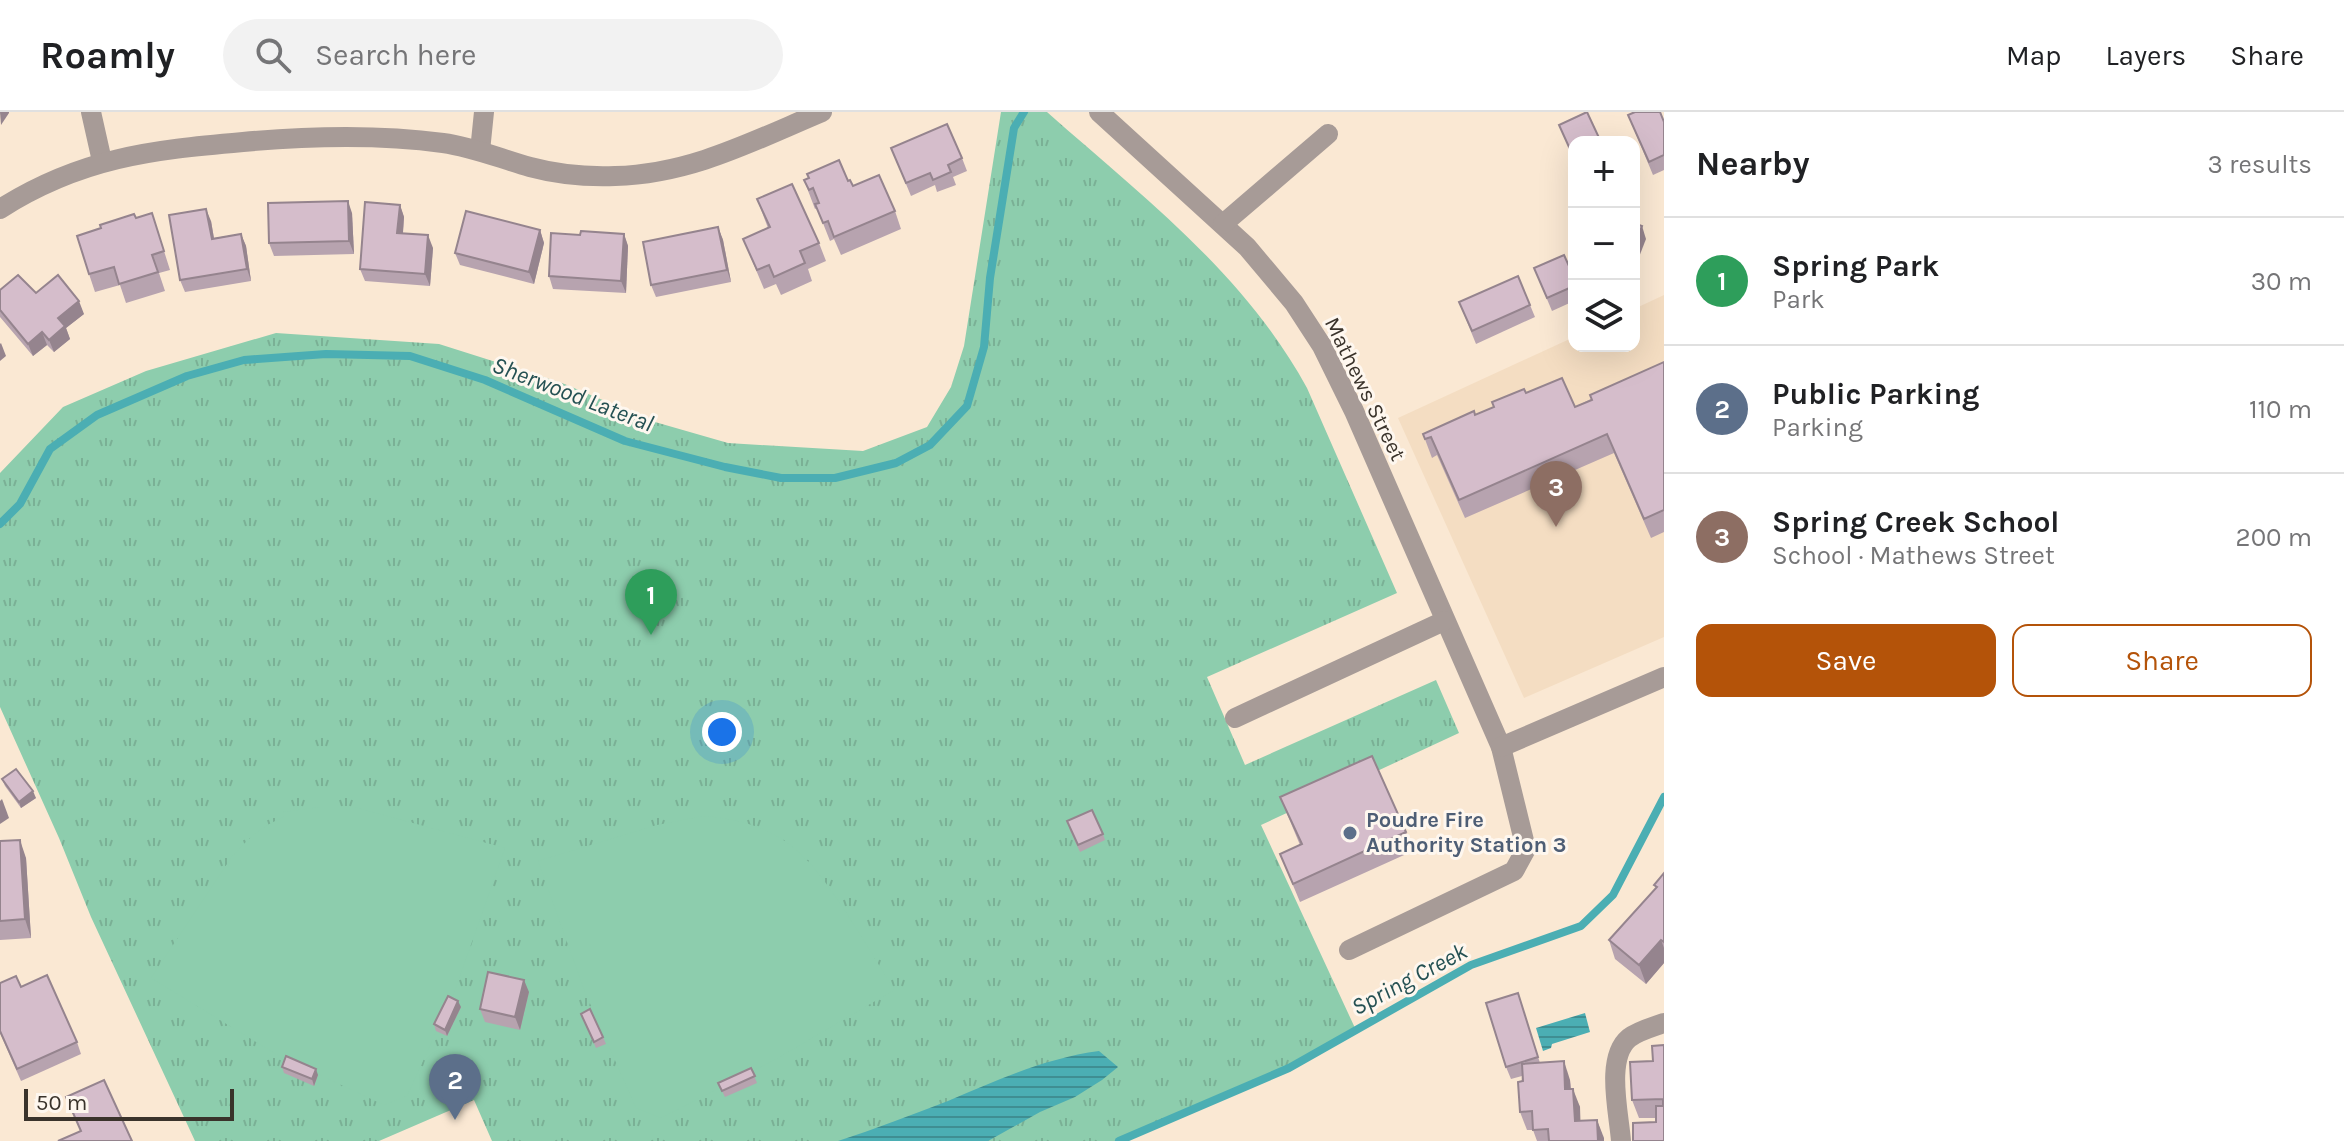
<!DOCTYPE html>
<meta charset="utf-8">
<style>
body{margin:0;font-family:Karla,sans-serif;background:#f2f2f2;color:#202124}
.controls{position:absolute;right:24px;top:24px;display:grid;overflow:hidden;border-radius:16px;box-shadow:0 8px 32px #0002}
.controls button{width:72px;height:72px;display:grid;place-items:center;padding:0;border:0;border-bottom:2px solid #e0e0e0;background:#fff;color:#202124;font:40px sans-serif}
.scale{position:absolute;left:24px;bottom:20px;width:210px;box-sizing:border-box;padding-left:8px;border:4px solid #3a332b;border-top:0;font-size:22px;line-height:28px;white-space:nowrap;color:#3a332b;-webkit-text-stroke:6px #fef7ef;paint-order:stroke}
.you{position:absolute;left:722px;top:620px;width:28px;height:28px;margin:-20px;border:6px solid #fff;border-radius:50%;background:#1a73e8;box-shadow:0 0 0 12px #1a73e833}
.badge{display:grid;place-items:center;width:52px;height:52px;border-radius:50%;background:#b45309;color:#fff;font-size:26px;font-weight:700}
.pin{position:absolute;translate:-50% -66px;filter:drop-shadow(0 2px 4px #0008)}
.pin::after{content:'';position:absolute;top:42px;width:28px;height:24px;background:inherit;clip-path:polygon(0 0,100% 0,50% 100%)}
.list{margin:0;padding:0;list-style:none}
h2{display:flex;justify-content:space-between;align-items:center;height:104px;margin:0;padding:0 32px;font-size:34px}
h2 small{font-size:26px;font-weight:400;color:#757577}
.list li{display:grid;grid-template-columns:52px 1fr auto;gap:24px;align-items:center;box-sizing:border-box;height:128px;padding:0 32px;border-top:2px solid #e0e0e0}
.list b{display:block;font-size:30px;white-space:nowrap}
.list p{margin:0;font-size:26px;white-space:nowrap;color:#757577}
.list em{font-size:26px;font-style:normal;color:#757577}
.actions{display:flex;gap:16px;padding:24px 32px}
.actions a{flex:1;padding:18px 0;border:2px solid #b45309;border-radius:16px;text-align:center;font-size:28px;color:#b45309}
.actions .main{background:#b45309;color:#fff}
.icon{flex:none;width:44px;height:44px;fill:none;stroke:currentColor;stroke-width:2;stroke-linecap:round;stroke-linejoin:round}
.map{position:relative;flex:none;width:1664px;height:1029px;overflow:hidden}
header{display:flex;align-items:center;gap:48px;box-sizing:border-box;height:112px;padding:0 40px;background:#fff;border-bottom:2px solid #e0e0e0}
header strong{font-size:38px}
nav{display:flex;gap:44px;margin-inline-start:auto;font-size:28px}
.search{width:560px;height:72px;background:#f2f2f2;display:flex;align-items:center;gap:20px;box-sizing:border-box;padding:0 28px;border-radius:44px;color:#757577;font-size:30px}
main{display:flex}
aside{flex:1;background:#fff}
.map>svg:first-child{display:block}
</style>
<header>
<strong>Roamly</strong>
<div class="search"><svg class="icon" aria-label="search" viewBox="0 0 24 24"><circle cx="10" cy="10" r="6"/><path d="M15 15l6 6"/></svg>Search here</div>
<nav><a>Map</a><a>Layers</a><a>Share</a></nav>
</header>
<main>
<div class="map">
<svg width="1664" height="1029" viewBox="0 0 1664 1029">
<defs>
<pattern id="grass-tufts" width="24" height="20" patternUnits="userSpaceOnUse" patternTransform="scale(2)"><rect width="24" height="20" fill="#8dcdad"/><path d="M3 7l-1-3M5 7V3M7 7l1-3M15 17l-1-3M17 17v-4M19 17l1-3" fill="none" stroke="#7ab095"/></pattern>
<pattern id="water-rules" width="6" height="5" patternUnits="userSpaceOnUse" patternTransform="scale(2)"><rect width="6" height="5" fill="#4baeb3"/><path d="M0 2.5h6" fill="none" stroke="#3f8e92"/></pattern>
</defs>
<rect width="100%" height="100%" fill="#fae8d3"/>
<polygon fill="#f4ddc2" points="1664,183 1664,525 1524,586 1398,306 1574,225 1574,234 1634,234 1634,197"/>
<path fill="url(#grass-tufts)" d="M 1001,0 L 1047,0 C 1143,85 1244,161 1307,276 L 1397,481 L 1207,565 L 1245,653 L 1436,568 L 1459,621 L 1261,713 L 1355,916 L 1289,957 L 1118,1029 L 492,1029 L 474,988 L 379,1029 L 195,1029 L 91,805 L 59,726 L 0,595 L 0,361 L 63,295 L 146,259 L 276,221 L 439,232 L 562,271 L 655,310 L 728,331 L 863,339 L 927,315 L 951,275 L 964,234 Z"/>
<g fill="#8dcdad">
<path d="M 320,695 L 354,695 L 505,736 L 454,881 L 407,984 L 384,993 L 279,944 L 151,866 L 231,746 C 246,728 261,714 284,705 L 283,700 Z"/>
<path d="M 703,704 C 778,710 806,738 845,799 C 862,825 878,851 894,878 L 778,946 L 661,1006 L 636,996 L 585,880 L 538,749 L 657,713 Z"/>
</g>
<g fill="url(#water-rules)">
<polygon points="1585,901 1590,920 1552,932 1551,936 1543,939 1536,916"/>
<path d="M 1099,939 L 1118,955 L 1102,968 L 1075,985 L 1040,1000 L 988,1029 L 838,1029 C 875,1017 911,1003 948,989 C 997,968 1046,946 1099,939 Z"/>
</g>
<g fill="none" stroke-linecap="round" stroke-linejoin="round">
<g stroke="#4baeb3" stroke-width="8">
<polyline points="0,412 20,392 50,337 97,303 187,264 244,248 326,242 410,244 485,268 625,329 725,355 781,366 835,366 896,351 930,333 967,294 984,235 990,166 1014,16 1024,0"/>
<polyline points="1119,1029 1289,956 1471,853 1581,814 1613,783 1664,685"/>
</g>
<g stroke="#a79b97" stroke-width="20">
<polyline points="91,0 102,49"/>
<polyline points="1099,0 1247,135 1294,191 1322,234 1354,299 1501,635 1526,737 1514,759 1349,838"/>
<polyline points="480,39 484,0"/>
<path d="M 0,97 C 80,46 151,38 243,30 C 309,24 377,22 443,31 C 473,35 501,47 530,55 C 556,62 587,65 615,64 C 691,62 753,29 822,0"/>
<polyline points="1223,112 1328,22"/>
<polyline points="1235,606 1444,509"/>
<polyline points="1501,635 1664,565"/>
<path d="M 1621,1029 C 1619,1001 1605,946 1629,926 C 1638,919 1653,915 1664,911"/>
</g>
</g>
<g fill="#b7a3af">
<polygon points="1628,3 1664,10 1664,58 1653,63"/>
<polygon points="891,36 962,46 967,59 953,65 956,73 937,80 935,73 911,84"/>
<polygon points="804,68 848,69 853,74 895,99 901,117 841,143 834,127 830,129 817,96 815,97"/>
<polygon points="757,87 819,131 826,149 808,157 812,169 781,183 776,172 764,177 743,127 768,116"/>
<polygon points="400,93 404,105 403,121 433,136 430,174 365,169 360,157"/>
<polygon points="152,101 170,158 159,161 165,179 126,191 120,173 95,180 89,162 136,106"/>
<polygon points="352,101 354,142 274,144 269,131"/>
<polygon points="211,109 214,126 241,122 246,134 251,169 185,180 180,168"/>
<polygon points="718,115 723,128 731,170 656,185 651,173"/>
<polygon points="540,118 544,131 534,172 460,153 455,141"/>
<polygon points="624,122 628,134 626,181 553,177 549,164 580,123"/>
<polygon points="1534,156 1574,165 1574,189 1552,199"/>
<polygon points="0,178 36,181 84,202 66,216 70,227 54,240 47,233 33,244 0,205"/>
<polygon points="1459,190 1530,193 1535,205 1476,232"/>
<polygon points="1664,250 1664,420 1651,426 1614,341 1465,406 1437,343 1432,346 1423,322 1475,303 1526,281 1575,295"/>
<polygon points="2,667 36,686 21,696 5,674"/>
<polygon points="1280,685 1406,720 1413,739 1300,790 1280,742 1300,733"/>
<polygon points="1069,716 1103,722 1105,728 1080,740"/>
<polygon points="0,729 26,746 31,826 0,828"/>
<polygon points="1664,761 1664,851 1646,872 1615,847 1609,828 1656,776 1654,773"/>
<polygon points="0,871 21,875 77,930 81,942 21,969 0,921"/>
<polygon points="529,880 520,918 485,910 480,897"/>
<polygon points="1518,881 1540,951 1570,968 1571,977 1580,995 1580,1009 1597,1008 1604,1029 1537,1029 1533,1018 1527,1018 1520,1000 1522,964 1511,967 1506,955"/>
<polygon points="461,895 447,924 436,919 434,912"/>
<polygon points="581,902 603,925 606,932 596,936"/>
<polygon points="1664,933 1664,1029 1656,1006 1639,1006 1632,988 1653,949"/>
<polygon points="282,955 318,963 314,974 284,961"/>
<polygon points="751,956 757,971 725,985 718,971"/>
</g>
<g fill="#95848e">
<polygon points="0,0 9,0 9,1 1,13"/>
<polygon points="348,89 352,101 354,142 349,129"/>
<polygon points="400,93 404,105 402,133 397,121"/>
<polygon points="206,97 211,109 216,139 212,127"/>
<polygon points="1642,114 1646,127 1634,158 1634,134"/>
<polygon points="718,115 723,128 731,170 727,158"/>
<polygon points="540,118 544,131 534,172 529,160"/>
<polygon points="241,122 246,134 251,169 247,157"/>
<polygon points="624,122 628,134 626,181 621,169"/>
<polygon points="428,123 433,136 430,174 425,162"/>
<polygon points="79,189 84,202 66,216 70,227 54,240 49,228 58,206"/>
<polygon points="42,220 47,233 33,244 28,232"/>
<polygon points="1,231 6,244 0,249 0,232"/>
<polygon points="33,679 36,686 21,696 19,690"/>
<polygon points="2,687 9,706 0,712 0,689"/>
<polygon points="20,728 26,746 31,826 25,807"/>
<polygon points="1661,828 1664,836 1664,851 1646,872 1639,853"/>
<polygon points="524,868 529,880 520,918 515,905"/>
<polygon points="458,889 461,895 447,924 445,918"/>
<polygon points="1564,949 1570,968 1572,996 1565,977"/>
<polygon points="316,957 318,963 314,974 312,967"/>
<polygon points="1573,977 1580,995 1581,1027 1575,1009"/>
<polygon points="1597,1008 1604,1026 1604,1029 1598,1029"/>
</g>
<g fill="#d5bdcb" stroke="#95848e" stroke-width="2">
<polygon points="1587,0 1601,30 1574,30 1574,46 1559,13"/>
<polygon points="1635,0 1660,0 1664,10 1664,43 1649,50 1628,3"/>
<polygon points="947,12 962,46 948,53 951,60 933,68 930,61 906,71 891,36"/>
<polygon points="839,48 848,69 850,68 853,74 879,63 895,99 834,125 828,109 823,111 815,92 819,91 813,76 809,78 804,68 809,66 807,62"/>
<polygon points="792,72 819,131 800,139 805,151 774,165 769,153 757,158 743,127 770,115 757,87"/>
<polygon points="348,89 349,129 269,131 268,91"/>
<polygon points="365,90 400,93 397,121 428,123 425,162 360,157"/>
<polygon points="206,97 212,127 241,122 247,157 180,168 169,103"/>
<polygon points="466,99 540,118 529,160 455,141"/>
<polygon points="152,101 164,139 152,143 158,160 119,172 114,155 89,162 77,124 101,116 100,113 134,102 136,106"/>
<polygon points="1634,111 1642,114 1634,134"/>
<polygon points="718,115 727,158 651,173 643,130"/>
<polygon points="581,119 624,122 621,169 549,164 551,121 580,123"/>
<polygon points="1564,143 1574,165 1574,174 1547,186 1534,156"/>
<polygon points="18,163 36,181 58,163 79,189 58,206 65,214 49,228 42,220 28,232 0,198 0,178"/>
<polygon points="1518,164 1530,193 1472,219 1459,190"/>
<polygon points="1664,250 1664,398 1644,407 1607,322 1459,388 1431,325 1425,327 1423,322 1474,299 1475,303 1494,295 1492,290 1524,277 1526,281 1562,266 1575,295 1592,288 1590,283"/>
<polygon points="1372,644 1406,720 1293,772 1280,742 1302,732 1280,685"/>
<polygon points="16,657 33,679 19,690 2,667"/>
<polygon points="1092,698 1103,722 1078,733 1067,709"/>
<polygon points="20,728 25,807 0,809 0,729"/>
<polygon points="1664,761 1664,830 1661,828 1639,853 1609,828 1657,775 1654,773"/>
<polygon points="488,860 524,868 515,905 480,897"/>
<polygon points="47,863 77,930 17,957 0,919 0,871 16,864 21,875"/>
<polygon points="1518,881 1538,945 1506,955 1486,891"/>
<polygon points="448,884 458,889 445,918 434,912"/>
<polygon points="590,897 603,925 594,930 581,902"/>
<polygon points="1664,933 1664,1029 1633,1029 1633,1011 1656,1010 1656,994 1663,994 1663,987 1632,988 1630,950 1653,949 1652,934"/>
<polygon points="286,944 316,957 312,967 282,955"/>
<polygon points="1564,949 1565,977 1573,977 1575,1009 1597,1008 1598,1029 1549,1029 1548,1017 1533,1018 1532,999 1520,1000 1518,970 1523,969 1522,952"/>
<polygon points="751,956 755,964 722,979 718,971"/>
<polygon points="104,968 132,1029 58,1029 81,1019 66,985"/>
</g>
<circle fill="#5c6f8a" stroke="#fef7ef" stroke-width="3" cx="1350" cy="721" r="8"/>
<g text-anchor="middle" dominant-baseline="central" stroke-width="6" stroke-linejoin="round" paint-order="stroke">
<g font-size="22" fill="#3a332b" stroke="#fef7ef">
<text transform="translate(1365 277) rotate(64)">Mathews Street</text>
</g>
<g font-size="22" font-weight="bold" fill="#4e5e75" stroke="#fef7ef" text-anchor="start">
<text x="1366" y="708">Poudre Fire<tspan x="1366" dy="25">Authority Station 3</tspan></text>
</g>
<g font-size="24" font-style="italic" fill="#255153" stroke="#fef7ef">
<text transform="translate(573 282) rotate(21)">Sherwood Lateral</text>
<text transform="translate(1409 867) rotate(-28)">Spring Creek</text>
</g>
</g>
</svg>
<div class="controls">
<button>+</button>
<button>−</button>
<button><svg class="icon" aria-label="layers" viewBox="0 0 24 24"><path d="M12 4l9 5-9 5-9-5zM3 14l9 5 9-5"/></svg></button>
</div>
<div class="scale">50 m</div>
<div class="you"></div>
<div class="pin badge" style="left:651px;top:523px;background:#2e9e5b">1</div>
<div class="pin badge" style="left:455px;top:1008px;background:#5c6f8a">2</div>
<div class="pin badge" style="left:1556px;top:415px;background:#8d6e63">3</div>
</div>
<aside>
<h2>Nearby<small>3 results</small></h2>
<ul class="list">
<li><span class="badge" style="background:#2e9e5b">1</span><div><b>Spring Park</b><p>Park</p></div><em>30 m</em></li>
<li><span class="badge" style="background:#5c6f8a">2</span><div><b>Public Parking</b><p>Parking</p></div><em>110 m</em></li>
<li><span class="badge" style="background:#8d6e63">3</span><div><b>Spring Creek School</b><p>School · Mathews Street</p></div><em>200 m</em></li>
</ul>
<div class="actions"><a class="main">Save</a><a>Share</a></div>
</aside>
</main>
